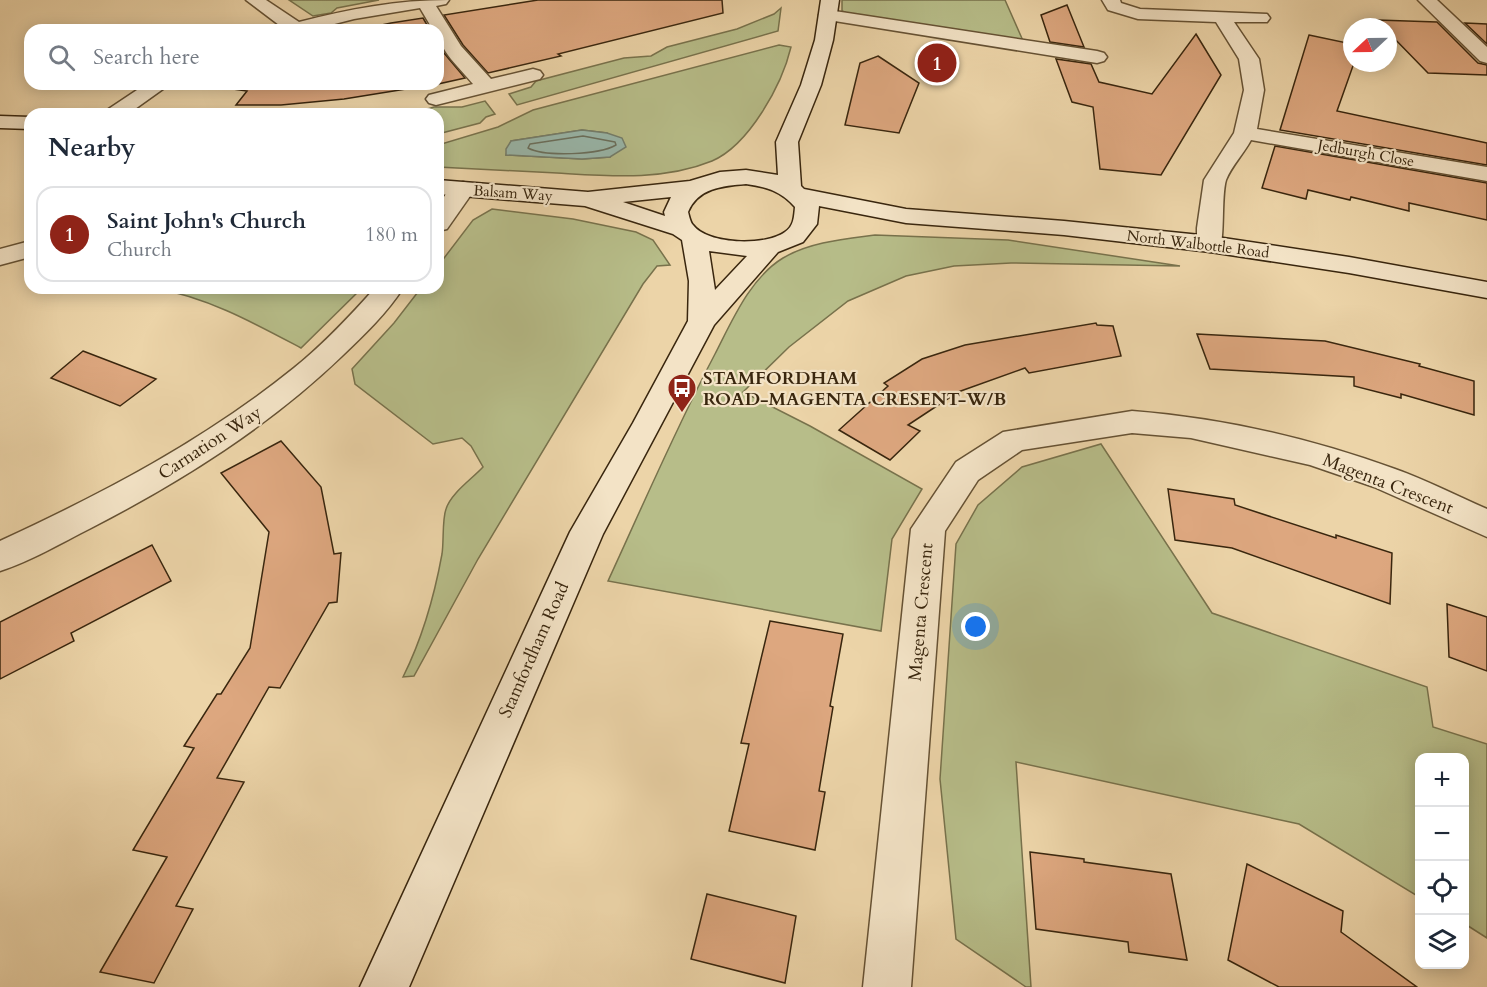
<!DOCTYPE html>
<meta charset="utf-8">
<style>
body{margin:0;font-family:Cardo,serif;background:#f2f2f3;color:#1f2937}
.controls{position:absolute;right:18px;bottom:18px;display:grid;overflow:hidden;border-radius:12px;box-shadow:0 3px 15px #0003}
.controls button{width:54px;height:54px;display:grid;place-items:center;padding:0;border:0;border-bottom:2px solid #e0e1e3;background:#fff;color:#1f2937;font:30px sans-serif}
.compass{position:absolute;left:1343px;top:18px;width:54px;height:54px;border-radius:50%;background:#fff;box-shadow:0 3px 15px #0003;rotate:248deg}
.you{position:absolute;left:976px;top:627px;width:21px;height:21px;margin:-15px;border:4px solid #fff;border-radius:50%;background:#1a73e8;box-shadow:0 0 0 9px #1a73e833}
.badge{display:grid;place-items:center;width:39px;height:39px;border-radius:50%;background:#8f2418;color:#fff;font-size:20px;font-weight:700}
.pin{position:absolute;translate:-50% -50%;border:3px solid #fff;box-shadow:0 2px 6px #0006}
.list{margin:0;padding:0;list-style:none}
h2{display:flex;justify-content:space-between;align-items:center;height:78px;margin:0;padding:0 24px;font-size:26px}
h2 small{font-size:20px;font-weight:400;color:#747a83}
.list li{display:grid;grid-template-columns:39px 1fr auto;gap:18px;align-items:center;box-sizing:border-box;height:96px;margin:0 12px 12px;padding:0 12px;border:2px solid #e0e1e3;border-radius:18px}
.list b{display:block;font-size:22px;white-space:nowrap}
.list p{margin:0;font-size:20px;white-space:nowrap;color:#747a83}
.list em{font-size:20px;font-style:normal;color:#747a83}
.icon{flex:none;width:33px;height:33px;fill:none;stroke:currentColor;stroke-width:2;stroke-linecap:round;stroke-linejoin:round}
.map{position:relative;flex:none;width:1487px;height:987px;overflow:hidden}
.search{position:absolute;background:#fff;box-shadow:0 3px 15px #0003;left:24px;top:24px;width:420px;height:66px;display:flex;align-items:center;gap:15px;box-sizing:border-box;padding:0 21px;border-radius:18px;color:#747a83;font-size:22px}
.panel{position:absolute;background:#fff;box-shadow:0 3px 15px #0003;left:24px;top:108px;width:420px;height:186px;border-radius:18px}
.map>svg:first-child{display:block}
</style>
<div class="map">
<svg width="1487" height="987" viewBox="0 0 1487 987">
<rect width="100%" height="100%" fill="#ecd4a8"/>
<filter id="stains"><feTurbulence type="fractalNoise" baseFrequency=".00333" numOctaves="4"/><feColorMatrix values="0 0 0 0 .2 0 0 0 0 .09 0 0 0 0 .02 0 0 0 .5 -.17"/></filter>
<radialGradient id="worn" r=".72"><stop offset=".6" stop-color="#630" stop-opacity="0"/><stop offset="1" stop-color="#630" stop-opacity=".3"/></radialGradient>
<g fill="#b7bd89" stroke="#78724c" stroke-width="1.5" fill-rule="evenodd">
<polygon points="289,0 379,0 337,8 331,13 313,16"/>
<polygon points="842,0 1005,0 1024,43 856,17 842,11"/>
<polygon points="781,8 778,31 517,105 509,94 531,87 536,81 624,58 651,56 667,47 737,29 774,14"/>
<path d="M 779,45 L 791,47 C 782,85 749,145 712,161 C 663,181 609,176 557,173 C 518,171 478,169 438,167 L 438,145 L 498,127 L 533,110 ZM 582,130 L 607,133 L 610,157 L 582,159 L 506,155 L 511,141 Z"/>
<polygon points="485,101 495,114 486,117 480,123 438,134 438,114 411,114 434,107 462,107"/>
<path d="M 492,209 L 573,219 L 636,232 L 653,240 L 670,265 L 657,266 L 643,284 L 478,559 L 414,676 L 403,677 C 423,637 434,598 442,554 C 444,541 442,520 446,509 C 451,493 472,479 483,467 L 471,446 L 462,438 L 433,444 L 355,384 L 352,369 L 394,323 L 421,288 L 438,288 L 438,266 L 473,220 Z"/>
<path d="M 875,235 L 1008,240 L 1180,266 L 1011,263 L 954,266 L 906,276 L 848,301 L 789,347 L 743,392 L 810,426 L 922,489 L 892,539 L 881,631 L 608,581 C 643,505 676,428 715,354 C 732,321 750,278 783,258 C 810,242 845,239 875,235 Z"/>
<path d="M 154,288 L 362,288 L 301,348 C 254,323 207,297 154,288 Z"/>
<polygon points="1101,444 1212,613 1427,687 1433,727 1487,744 1487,938 1465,924 1464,758 1420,758 1419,897 1299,824 1016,762 1031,987 1026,987 956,939 940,779 956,544 978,505 1022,467"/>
</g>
<polygon fill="#99b8ac" stroke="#737e6d" stroke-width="1.5" points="582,130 607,133 622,138 626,147 610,157 582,159 506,155 506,149 511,141"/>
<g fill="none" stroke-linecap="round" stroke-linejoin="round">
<path stroke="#696f5d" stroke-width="1.5" d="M 583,136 L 615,142 L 616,145 C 599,155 545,157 528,148 L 530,144 Z"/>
</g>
<g fill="#dda77f" stroke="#39260e" stroke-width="1.5">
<polygon points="538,0 722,0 723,13 558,54 561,56 488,73 463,45 444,15"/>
<polygon points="1067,5 1084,47 1050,42 1041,15"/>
<polygon points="423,18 430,30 358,30 391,23"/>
<polygon points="1377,20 1437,22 1478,63 1487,65 1487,75 1428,73 1388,32 1388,27 1383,27"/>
<polygon points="1465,23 1487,24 1487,44"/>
<polygon points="1196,34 1221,75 1161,175 1100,169 1093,107 1072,102 1056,59 1091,64 1099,82 1152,94"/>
<polygon points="1309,35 1352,44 1354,63 1337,111 1487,143 1487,165 1280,130"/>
<polygon points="438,41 444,53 465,78 438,84"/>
<polygon points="878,56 919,83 899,133 845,125 860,63"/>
<polygon points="207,84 437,84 344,99 281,105 236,105 247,91 205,85"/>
<polygon points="1275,146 1487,183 1487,220 1409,203 1409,211 1351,197 1350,200 1308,190 1306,199 1262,188"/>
<polygon points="1096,323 1097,325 1113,326 1121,356 1029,373 1025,368 958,392 908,425 920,431 890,460 839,430 888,386 884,383 922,359 965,345"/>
<polygon points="1197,334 1325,341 1420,364 1419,366 1474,381 1474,415 1401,394 1401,398 1354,386 1354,377 1210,369"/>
<polygon points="83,351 156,379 120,406 51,378"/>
<polygon points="281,441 321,487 334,554 341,553 337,602 329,603 280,688 269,687 217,778 244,782 176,906 193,909 154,983 100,972 167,857 133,850 194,748 184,746 217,694 221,694 250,648 269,532 221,473"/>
<polygon points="1168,489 1234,499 1235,505 1336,538 1336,535 1392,553 1390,604 1232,548 1175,540"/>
<polygon points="152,545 171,581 71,633 74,641 0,679 0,622"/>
<polygon points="1447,604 1487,617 1487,671 1449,657"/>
<polygon points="770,621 843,634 830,706 833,707 819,791 825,792 815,850 729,831 749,744 741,743"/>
<polygon points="1030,852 1084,859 1084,862 1171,874 1187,960 1129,952 1128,942 1036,929"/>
<polygon points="1247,864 1343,911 1341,932 1417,987 1279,987 1228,960"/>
<polygon points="707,894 796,916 785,983 691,959"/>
</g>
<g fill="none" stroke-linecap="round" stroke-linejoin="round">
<g stroke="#665234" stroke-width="3">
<g id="street">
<path d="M 246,0 L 266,0 L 299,22 C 350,9 396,0 449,0 L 446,4 L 436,6 L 461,46 L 491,79 L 533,69 L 540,71 L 543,75 L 540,79 L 436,105 L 429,103 L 426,99 L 429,95 L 473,84 C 461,69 438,50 438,30 L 433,30 L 420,8 L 354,19 L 311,30 L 281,30 L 283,28 Z"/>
<path d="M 1102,0 L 1120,0 L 1121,3 L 1140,9 L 1267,14 L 1270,18 L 1267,22 L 1234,22 L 1259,59 L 1264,90 L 1257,129 L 1487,167 L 1487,181 L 1251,140 C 1244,153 1231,167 1226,180 C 1221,196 1225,240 1219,249 L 1210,252 L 1201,249 L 1197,244 L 1197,228 L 1204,180 L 1234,133 L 1244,90 L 1239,59 L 1216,22 L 1138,19 L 1108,10 Z"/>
<polygon points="1418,0 1437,0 1487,47 1487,63 1480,61"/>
<polygon points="828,10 1097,51 1104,53 1107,57 1104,61 1097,63 822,19 819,15 822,11"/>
<polygon points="146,84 170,84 128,114 104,114 107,110"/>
<path d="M 463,182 L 471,184 L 475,189 L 447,229 L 438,231 C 438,212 440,188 463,182 Z"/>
<polygon points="30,241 30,257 0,265 0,249"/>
<path d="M 375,288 L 403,288 C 387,313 364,335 342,356 C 268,427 182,481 91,528 C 61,543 31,561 0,571 L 0,541 C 104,493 205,440 294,368 C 324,344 350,316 375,288 Z"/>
<path d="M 1132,411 C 1222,418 1310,438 1395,469 C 1426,480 1457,496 1487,509 L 1487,537 L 1374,487 L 1310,465 L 1191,438 L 1132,433 L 1022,450 L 978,480 L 945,531 L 911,987 L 863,987 L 911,529 L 956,462 L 1003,432 Z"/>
</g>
</g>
<g stroke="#39260e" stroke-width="3">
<g id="secondary">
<path d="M 821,0 L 839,0 L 833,40 L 821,85 L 798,142 L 801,186 L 804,189 L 906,209 L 1064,221 L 1210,236 L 1349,257 L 1487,282 L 1487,298 L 1349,273 L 1210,252 L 1064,235 L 906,223 L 819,206 L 817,224 L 803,242 L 778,252 L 714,325 L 603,534 L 409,987 L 360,987 L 570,532 L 633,423 L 688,321 L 689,281 L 682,240 L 673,234 L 585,206 L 438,194 L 438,180 L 588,192 L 690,181 L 720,172 L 746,170 L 778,175 L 776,142 L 801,85 L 815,40 ZM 746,184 C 767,187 781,191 795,207 C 794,217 794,226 785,232 C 766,246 708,245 693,225 C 690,222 689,215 688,212 C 698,188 722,186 746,184 ZM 671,197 L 664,212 L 665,216 L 623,202 ZM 709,251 L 747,256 L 715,290 Z"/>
<polygon points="0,116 30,117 30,129 0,128"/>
</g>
</g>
<use href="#street" fill="#f3e3c6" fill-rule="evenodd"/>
<use href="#secondary" fill="#f3e3c6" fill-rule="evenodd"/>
</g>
<defs>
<g id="bus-pin" transform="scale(1.5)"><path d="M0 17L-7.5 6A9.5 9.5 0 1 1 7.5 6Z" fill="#8f2418" stroke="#f3e3c6"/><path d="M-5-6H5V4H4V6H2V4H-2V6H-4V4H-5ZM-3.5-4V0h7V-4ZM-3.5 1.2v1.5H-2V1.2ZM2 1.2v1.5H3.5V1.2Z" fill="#fff"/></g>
</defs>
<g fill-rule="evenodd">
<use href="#bus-pin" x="682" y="388"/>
</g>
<g text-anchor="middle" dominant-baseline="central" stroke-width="4.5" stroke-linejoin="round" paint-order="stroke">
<g font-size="15" fill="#39260e" stroke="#f3e3c6">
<text transform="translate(1366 153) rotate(10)">Jedburgh Close</text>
<text transform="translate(513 193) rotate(4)">Balsam Way</text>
<text transform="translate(1198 244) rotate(7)">North Walbottle Road</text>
</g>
<g font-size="18" font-weight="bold" fill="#39260e" stroke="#f3e3c6" text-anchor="start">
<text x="703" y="378">STAMFORDHAM<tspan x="703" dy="21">ROAD-MAGENTA CRESENT-W/B</tspan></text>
</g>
<g font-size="18" fill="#39260e" stroke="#f3e3c6">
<text transform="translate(210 443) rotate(-33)">Carnation Way</text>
<text transform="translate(1388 484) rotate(21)">Magenta Crescent</text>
<text transform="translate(921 612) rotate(-85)">Magenta Crescent</text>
<text transform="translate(534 650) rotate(-66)">Stamfordham Road</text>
</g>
</g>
<rect width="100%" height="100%" filter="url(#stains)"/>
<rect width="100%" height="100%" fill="url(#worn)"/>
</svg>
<div class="controls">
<button>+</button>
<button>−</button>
<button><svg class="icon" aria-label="locate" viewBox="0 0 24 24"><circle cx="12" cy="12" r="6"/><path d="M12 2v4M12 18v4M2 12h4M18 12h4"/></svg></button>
<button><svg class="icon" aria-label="layers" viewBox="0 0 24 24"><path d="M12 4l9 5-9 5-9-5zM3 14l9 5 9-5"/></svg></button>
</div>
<svg class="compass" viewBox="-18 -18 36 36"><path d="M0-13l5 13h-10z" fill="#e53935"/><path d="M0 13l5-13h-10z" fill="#747a83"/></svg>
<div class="you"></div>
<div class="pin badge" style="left:937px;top:63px">1</div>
<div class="search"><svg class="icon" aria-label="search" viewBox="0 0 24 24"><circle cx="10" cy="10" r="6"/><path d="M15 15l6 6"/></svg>Search here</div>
<section class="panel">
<h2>Nearby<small></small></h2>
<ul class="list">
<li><span class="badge">1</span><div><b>Saint John's Church</b><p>Church</p></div><em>180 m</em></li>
</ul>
</section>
</div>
